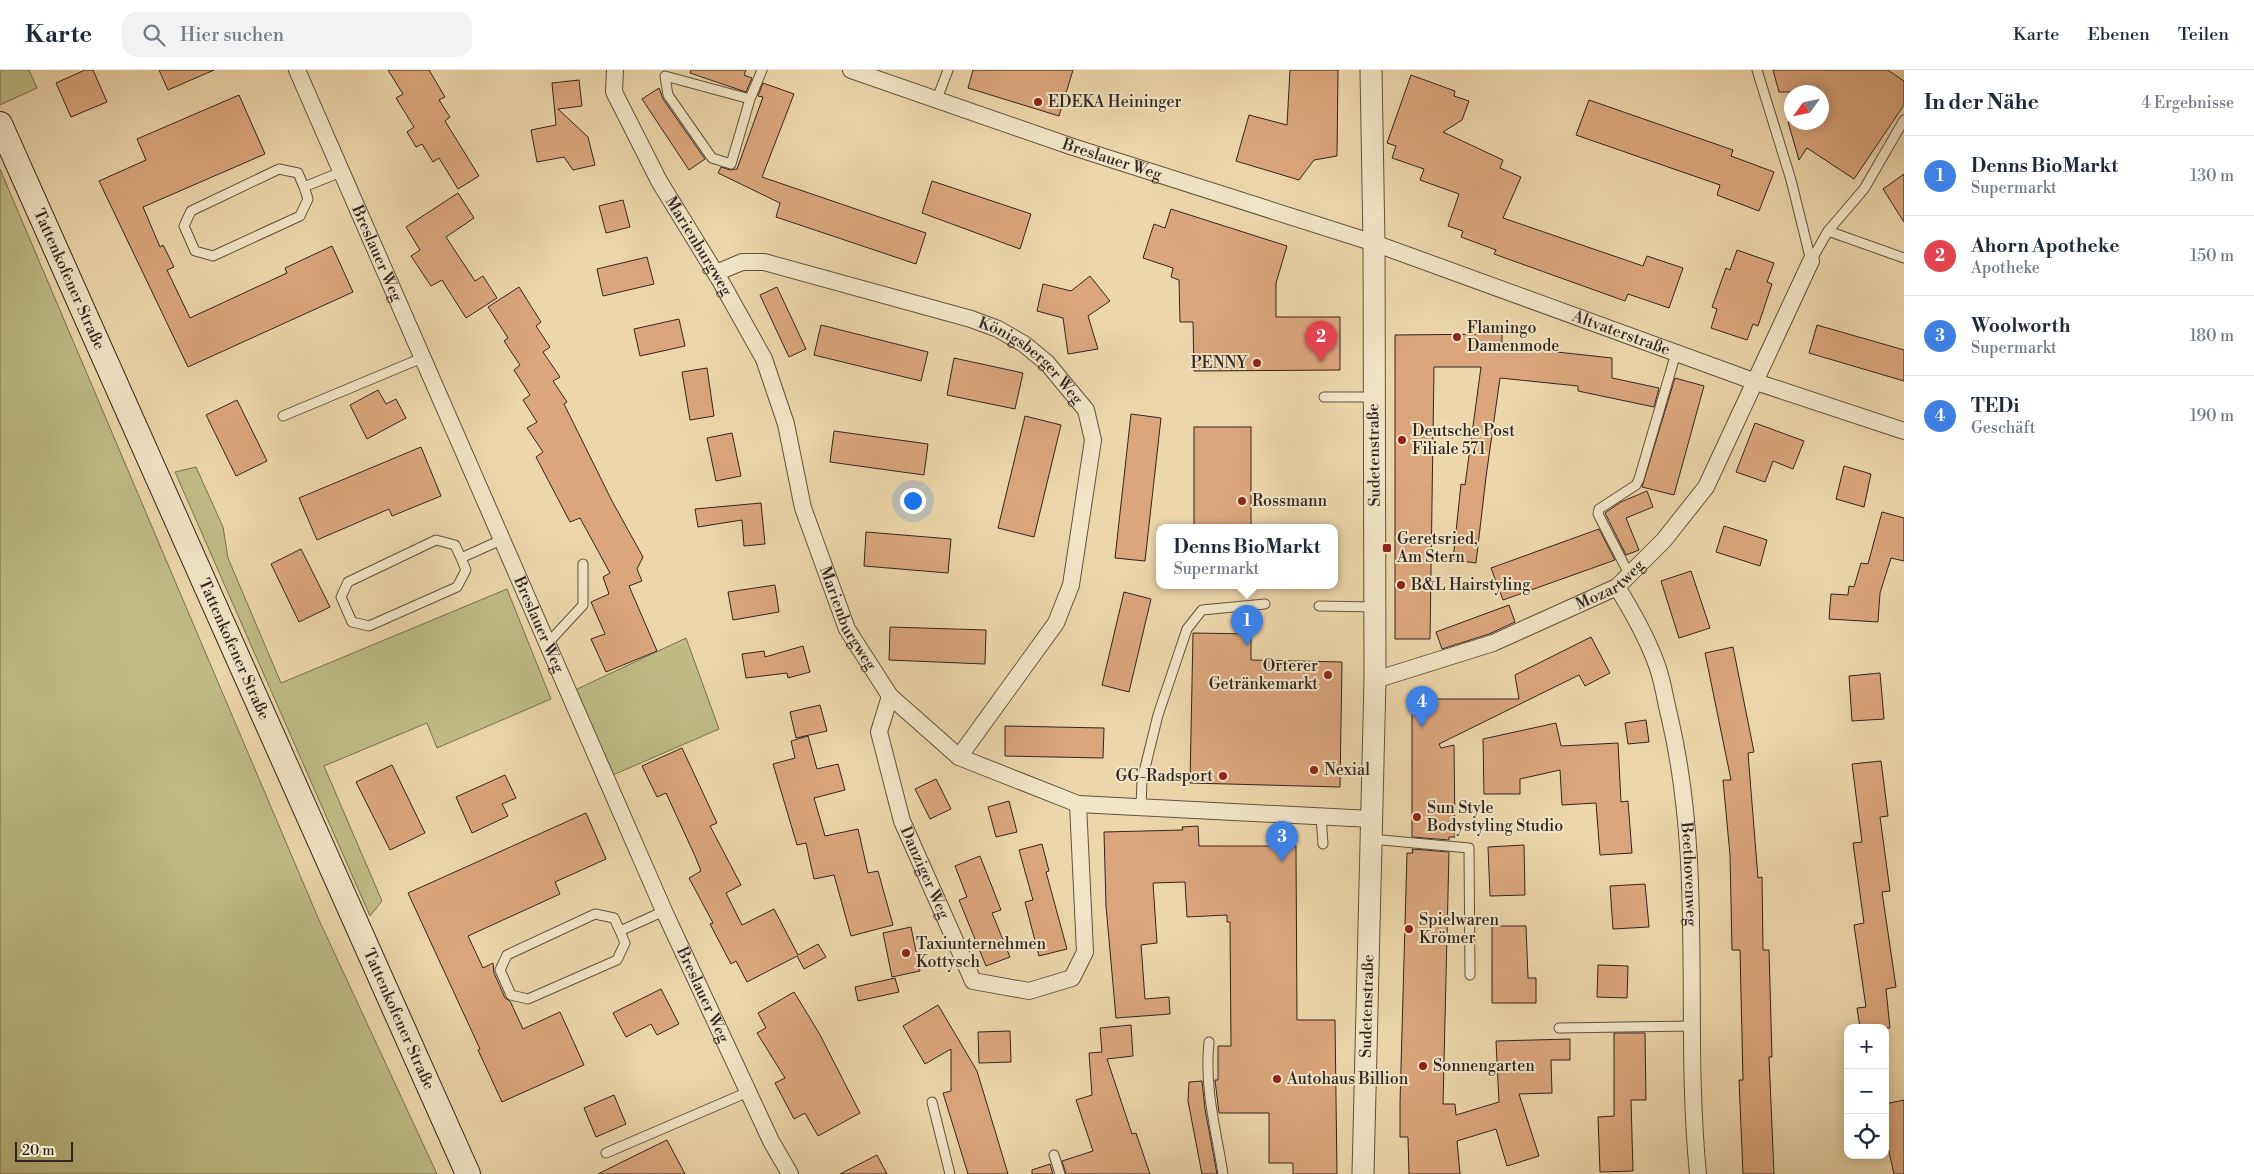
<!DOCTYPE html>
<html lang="de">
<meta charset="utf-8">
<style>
body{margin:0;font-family:"Libre Bodoni",serif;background:#f2f2f3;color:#1f2937}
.controls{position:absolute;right:15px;bottom:15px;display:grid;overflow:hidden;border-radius:10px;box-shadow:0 2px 12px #0003}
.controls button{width:45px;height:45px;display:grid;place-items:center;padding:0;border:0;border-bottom:1px solid #e0e1e3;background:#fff;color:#1f2937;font:25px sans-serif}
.compass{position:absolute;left:1784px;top:15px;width:45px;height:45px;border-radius:50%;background:#fff;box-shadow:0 2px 12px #0003;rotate:237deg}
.scale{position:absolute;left:15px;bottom:12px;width:58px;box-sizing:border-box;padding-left:5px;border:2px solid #312420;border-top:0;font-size:14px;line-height:18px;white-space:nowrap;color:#312420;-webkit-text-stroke:4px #f3e5c8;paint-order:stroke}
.you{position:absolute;left:912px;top:430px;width:18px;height:18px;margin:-12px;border:4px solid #fff;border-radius:50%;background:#1a73e8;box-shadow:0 0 0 8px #1a73e833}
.badge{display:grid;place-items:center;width:32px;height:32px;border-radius:50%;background:#2563eb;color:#fff;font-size:16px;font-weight:700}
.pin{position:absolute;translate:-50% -41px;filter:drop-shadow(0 1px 2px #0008)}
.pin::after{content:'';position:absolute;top:26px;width:18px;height:15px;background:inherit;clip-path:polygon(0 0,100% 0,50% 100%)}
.popup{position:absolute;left:1156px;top:454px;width:182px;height:65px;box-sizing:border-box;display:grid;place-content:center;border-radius:10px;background:#fff;filter:drop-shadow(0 1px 4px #0005);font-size:16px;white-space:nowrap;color:#747a83}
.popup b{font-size:19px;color:#1f2937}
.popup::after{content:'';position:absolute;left:50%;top:100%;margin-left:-10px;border:10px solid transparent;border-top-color:#fff}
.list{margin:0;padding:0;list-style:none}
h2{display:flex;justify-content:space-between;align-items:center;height:65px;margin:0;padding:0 20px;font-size:21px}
h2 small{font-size:16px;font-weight:400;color:#747a83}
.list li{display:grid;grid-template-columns:32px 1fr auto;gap:15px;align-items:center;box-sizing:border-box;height:80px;padding:0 20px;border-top:1px solid #e0e1e3}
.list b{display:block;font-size:19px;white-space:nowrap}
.list p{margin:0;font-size:16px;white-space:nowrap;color:#747a83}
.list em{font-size:16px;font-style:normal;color:#747a83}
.icon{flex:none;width:28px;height:28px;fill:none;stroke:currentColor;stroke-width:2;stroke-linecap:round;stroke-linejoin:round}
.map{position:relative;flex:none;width:1904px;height:1104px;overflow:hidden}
header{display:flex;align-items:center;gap:30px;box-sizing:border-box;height:70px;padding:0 25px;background:#fff;border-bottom:1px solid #e0e1e3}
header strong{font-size:24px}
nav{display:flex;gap:28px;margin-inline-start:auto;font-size:18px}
.search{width:350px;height:45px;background:#f2f2f3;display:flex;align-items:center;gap:12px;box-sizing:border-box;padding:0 18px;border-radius:15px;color:#747a83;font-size:19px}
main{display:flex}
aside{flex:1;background:#fff}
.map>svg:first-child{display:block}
</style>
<header>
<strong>Karte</strong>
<div class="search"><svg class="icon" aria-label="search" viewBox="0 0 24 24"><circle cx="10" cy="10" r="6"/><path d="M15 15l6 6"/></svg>Hier suchen</div>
<nav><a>Karte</a><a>Ebenen</a><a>Teilen</a></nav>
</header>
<main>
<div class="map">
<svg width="1904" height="1104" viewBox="0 0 1904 1104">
<rect width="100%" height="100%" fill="#edd7aa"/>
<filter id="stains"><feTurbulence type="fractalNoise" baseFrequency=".004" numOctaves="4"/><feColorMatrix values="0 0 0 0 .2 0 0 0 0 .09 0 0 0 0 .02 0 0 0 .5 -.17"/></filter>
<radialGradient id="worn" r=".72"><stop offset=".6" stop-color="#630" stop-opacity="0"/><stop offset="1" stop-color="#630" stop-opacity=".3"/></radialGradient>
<g fill="#bfbc84" stroke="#787052">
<polygon points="0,0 29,0 37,18 0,35"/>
<polygon points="0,99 319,850 437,1104 0,1104"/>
<polygon points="196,397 223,457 228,488 281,613 507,519 551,629 437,678 427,653 324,696 382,831 370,846 175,402"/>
<polygon points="686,568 719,659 613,705 575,620"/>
</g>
<g fill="#dca67c" stroke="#312420">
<polygon points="85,0 93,0 107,32 71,47 56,13"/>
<polygon points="159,0 214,0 168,20"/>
<polygon points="388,0 429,0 445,27 439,30 450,47 445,51 479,106 458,119 439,88 433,92 422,74 416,77 407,62 414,57 396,28 403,24"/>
<polygon points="691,0 746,0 744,5 752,8 746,22 690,3"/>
<polygon points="973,0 1073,0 1059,46 968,18"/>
<polygon points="1290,0 1338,0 1337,86 1314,90 1299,110 1236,91 1249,45 1287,55"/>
<polygon points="1773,0 1888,0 1904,11 1904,35 1854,109 1807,78 1799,90 1788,52 1822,52 1822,22 1779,22"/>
<polygon points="1411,5 1455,21 1454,26 1469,31 1462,50 1443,62 1503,90 1500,98 1521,107 1503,148 1643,196 1647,186 1683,198 1669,238 1628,224 1625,231 1494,184 1496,180 1461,167 1463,161 1448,156 1459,124 1420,110 1424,99 1392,88 1396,76 1387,73"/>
<polygon points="579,10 582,36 558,39 588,67 595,95 573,100 564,87 537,92 531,60 556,55 552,13"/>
<polygon points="763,13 794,24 762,107 926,163 916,194 776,147 780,133 718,103 721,97 730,100 737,99 763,27 758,26"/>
<polygon points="659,18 663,29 705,89 689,100 642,29"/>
<polygon points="239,25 265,84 143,137 160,177 163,175 174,197 167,200 190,248 287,203 285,198 332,176 353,222 188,297 99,111 146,90 137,69"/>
<polygon points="1589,30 1733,80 1731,86 1774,102 1759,141 1717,125 1720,115 1576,65"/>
<polygon points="1904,104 1904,152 1883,119"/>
<polygon points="932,111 1031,144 1020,179 922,143"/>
<polygon points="458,123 474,148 446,167 475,211 483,206 497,228 466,248 442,210 431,216 411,186 420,180 406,157"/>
<polygon points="623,130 630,157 606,163 599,136"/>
<polygon points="1171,139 1287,176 1276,213 1276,247 1340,247 1340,300 1194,301 1193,252 1180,252 1179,210 1171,207 1173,198 1143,188 1154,154 1165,158"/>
<polygon points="1737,180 1774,193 1767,212 1772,214 1758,256 1753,254 1747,270 1711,258 1717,239 1712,237 1726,198 1730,200"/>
<polygon points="647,187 654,214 603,226 597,199"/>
<polygon points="1090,206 1110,231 1088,246 1098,279 1068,284 1063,248 1037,241 1043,214 1071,221"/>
<polygon points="519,217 541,252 536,256 550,277 543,282 560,307 553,311 567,332 564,334 612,431 643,487 637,499 642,511 629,516 657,581 606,602 591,569 605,564 591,532 609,524 603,507 610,503 580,448 570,452 536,387 543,382 527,358 537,352 523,330 530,325 514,300 520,295 504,271 508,268 488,237"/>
<polygon points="777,217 806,279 789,287 760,225"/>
<polygon points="679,249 685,276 640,286 634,259"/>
<polygon points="821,255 928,282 921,311 814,285"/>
<polygon points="1817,255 1904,280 1904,311 1809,283"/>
<polygon points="1502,264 1502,276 1612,288 1612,308 1659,318 1654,337 1578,321 1578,316 1500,308 1486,407 1476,493 1453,490 1461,414 1465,415 1481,297 1434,297 1430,569 1395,569 1395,265"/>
<polygon points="954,288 1023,303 1015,339 947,325"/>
<polygon points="707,298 714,346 690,350 682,302"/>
<polygon points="1675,308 1704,316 1674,425 1642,417"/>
<polygon points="378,320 386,334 396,329 406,348 367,369 350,335"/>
<polygon points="237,330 267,391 236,406 206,345"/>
<polygon points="1131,344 1161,348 1145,491 1115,488"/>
<polygon points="1025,346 1061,355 1034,467 998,458"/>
<polygon points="1755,353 1804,371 1793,399 1773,391 1765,412 1736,402"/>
<rect x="1194" y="357" width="57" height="100"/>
<polygon points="834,361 928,374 924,405 830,392"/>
<polygon points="732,363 741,406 716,411 707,368"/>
<polygon points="421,377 441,426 392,446 389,439 317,470 299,428"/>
<polygon points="1844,396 1871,404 1864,437 1836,429"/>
<polygon points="1647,421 1653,437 1626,448 1639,480 1626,485 1605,443 1621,432"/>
<polygon points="761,433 765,474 744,476 742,450 698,457 695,439"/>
<polygon points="1882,442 1904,448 1904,491 1891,488 1880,523 1878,552 1829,549 1831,524 1848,525 1849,516 1854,517 1861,493 1868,494"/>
<polygon points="1724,456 1767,470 1760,496 1716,482"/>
<polygon points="1599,459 1615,490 1503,530 1491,498"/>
<polygon points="866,462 951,469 948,503 864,496"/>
<polygon points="301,479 330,537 299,552 271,494"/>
<polygon points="1691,501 1710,558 1679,568 1661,511"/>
<polygon points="775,515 779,542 733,550 728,522"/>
<polygon points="1124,522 1151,529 1129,622 1102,615"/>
<polygon points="1509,535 1515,552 1489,564 1442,579 1436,562"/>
<polygon points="890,557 986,560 985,594 889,590"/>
<polygon points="1193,563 1251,564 1251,590 1342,592 1340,717 1190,713"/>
<polygon points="1591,567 1610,603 1585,616 1579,605 1439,674 1441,678 1454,675 1455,767 1449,767 1449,770 1412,767 1412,629 1519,629 1515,605"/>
<polygon points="803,576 810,602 788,608 787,603 746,608 742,584 764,581 765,587"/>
<polygon points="1733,577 1754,682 1748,683 1758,808 1762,807 1763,880 1769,880 1772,987 1769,987 1774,1104 1743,1104 1739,1010 1743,1010 1740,880 1732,880 1730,785 1723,710 1731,710 1705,583"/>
<polygon points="1880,603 1884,649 1852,651 1849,606"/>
<polygon points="820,635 827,661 796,668 790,642"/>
<polygon points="1646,650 1649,672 1628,674 1625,653"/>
<polygon points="1556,653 1561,676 1618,673 1621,732 1628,731 1632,783 1600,785 1596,733 1562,735 1560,700 1520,709 1520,724 1484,724 1483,669"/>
<polygon points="1005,656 1104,658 1103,688 1005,686"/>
<polygon points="808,666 817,699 838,694 845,720 814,728 825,766 858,759 868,803 878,801 893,855 851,866 834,805 814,809 806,773 797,775 773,694 795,688 791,671"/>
<polygon points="682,678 717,753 710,756 741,815 726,823 742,855 774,839 798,885 818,874 826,887 804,899 797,886 747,912 736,891 731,894 710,854 713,853 689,808 701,801 695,786 666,723 657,727 642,696"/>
<polygon points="1881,691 1888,746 1880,747 1890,821 1882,822 1896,917 1886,919 1890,958 1860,958 1857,938 1866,937 1854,855 1864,853 1853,773 1862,772 1852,694"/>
<polygon points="392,695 425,763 390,780 356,712"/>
<polygon points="505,705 516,728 502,734 508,746 472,763 456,727"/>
<polygon points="936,709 951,739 930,749 915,719"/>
<polygon points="1009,731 1017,762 996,767 988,737"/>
<polygon points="586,743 606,789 555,812 560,824 468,866 483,898 493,893 494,903 505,928 510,931 523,959 560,942 584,995 502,1032 478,980 480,979 408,823"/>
<polygon points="1198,756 1199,776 1296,776 1297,950 1335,950 1337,1104 1293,1104 1293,1093 1269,1093 1269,1043 1219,1043 1215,1010 1218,1010 1218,976 1231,976 1230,852 1227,852 1227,845 1187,847 1185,812 1153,813 1157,873 1141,875 1145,929 1169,927 1170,944 1116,948 1106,836 1104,762 1183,760 1182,757"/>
<polygon points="1042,774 1049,801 1046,802 1067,879 1039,886 1025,832 1033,830 1019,780"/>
<polygon points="1524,775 1525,825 1490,826 1488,777"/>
<polygon points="1412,779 1449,782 1443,1034 1455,1034 1456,1045 1499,1032 1496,971 1570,969 1570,990 1551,990 1552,1023 1519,1024 1539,1086 1507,1096 1496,1059 1457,1071 1460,1104 1409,1104 1408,1067 1400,1067 1400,1033 1407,783 1413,783"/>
<polygon points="980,786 1001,840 992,843 1010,887 986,896 959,830 967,827 955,796"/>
<polygon points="1645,814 1649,857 1613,859 1610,816"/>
<polygon points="1492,856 1526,856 1528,908 1536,908 1536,933 1492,933"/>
<polygon points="911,857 920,901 892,907 883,863"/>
<polygon points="1598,895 1628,896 1627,928 1597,927"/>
<polygon points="895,908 899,922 858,931 855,917"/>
<polygon points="661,919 679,954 657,965 651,954 626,967 613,943"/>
<polygon points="794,922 819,963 860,1043 818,1066 805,1043 794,1049 775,1013 785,1008 757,963 766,958 758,943"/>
<polygon points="938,935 977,1001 1008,1104 968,1104 943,1023 951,1021 951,979 925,994 903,956"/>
<polygon points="1131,955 1133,986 1107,989 1132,1064 1136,1063 1150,1104 1066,1104 1062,1091 1093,1081 1076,1030 1092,1025 1089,983 1102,982 1100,958"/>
<polygon points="1010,961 1011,992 979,993 978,962"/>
<polygon points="1614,963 1645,963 1646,1030 1631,1030 1633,1101 1600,1102 1598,1047 1614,1046"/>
<polygon points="1202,1011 1205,1039 1217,1104 1202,1104 1188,1031 1189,1012"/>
<polygon points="614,1025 626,1054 596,1067 584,1038"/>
<polygon points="1904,1030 1904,1104 1894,1104 1885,1064 1885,1034"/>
<polygon points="667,1070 685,1104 598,1104 626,1090"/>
<polygon points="877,1085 887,1104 840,1104"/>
<polygon points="1050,1094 1053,1104 1032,1104 1032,1100"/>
</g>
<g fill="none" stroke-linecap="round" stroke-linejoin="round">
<g stroke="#605142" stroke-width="11">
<g id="service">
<polyline points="1757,0 1791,110 1811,191"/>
<polyline points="750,29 665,6 668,25 712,88 731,94 750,29 762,0"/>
<polyline points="937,29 948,0"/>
<polyline points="304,117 308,129 300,146 213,186 195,181 184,156 191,141 279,99 298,103 304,117 341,102"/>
<polyline points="1828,161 1904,188"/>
<polyline points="1811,191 1828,161 1864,119 1904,50"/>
<polyline points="1324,327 1373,327"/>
<polyline points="283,346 422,288"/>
<polyline points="461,488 466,500 457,517 369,556 352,552 341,527 348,512 436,470 455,475 461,488 501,470"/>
<polyline points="1630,506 1598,444 1599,439 1636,415 1639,409 1676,283"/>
<polyline points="1319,536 1374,537"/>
<polyline points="547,574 583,535 583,494"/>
<polyline points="1141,737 1142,710 1158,645 1187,559 1202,540 1265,534"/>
<polyline points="1321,746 1323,774"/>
<polyline points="1371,769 1469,778 1470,905"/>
<polyline points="620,861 625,873 617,890 528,929 511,925 500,900 507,885 595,844 614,848 620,861 664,841"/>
<polyline points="1559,958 1692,956"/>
<path d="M 1209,972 C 1204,1017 1216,1060 1223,1104"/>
<polyline points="932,1032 950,1104"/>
<polyline points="606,1083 748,1022"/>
<polyline points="1054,1085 1060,1104"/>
</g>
</g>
<g stroke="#605142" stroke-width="18">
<g id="minor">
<path id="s1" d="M 297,0 L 664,841 L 771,1071 L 790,1104"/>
<path id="s2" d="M 615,0 L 614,22 L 659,111 L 721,212 L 764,289 L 786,354 L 803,438 L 847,559 L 890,626 L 959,687 L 1078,734 L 1371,749"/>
<path id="s3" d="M 851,0 L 1073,77 L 1374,173 L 1756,312 L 1904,361"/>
<path id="s4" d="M 716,203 L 742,192 L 764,192 L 971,249 L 998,259 L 1024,274 L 1047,293 L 1086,340 L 1093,370 L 1071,515 L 1056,553 L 959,687"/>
<path id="s5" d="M 1617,517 C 1632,541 1645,564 1655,590 C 1663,609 1665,630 1670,649 C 1705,799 1683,953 1698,1104"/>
<path id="s6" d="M 1375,610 L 1493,573 L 1617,517 L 1664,470 L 1706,417 L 1811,191"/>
<path id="s7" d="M 890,626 L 879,662 L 902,751 L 973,911 L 1029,921 L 1072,908 L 1085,882 L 1078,734"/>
</g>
</g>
<g stroke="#605142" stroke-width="23">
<g id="tertiary">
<path id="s8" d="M 1363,1104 L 1375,610 L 1374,173 L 1371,0"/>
</g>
</g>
<g stroke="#312420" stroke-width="26">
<g id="secondary">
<path id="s9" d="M 0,54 L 468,1104"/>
</g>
</g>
<use href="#service" stroke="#f3e5c8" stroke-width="9"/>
<use href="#minor" stroke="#f3e5c8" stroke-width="16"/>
<use href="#tertiary" stroke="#f3e5c8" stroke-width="21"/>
<use href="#secondary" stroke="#f3e5c8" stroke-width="24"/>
</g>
<g fill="#8f2418" stroke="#f3e5c8" stroke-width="2">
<circle cx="1038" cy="32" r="5"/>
<circle cx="1457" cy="267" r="5"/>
<circle cx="1257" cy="293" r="5"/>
<circle cx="1402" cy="370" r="5"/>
<circle cx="1242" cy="431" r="5"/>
<rect x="1382" y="473" width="10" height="10" rx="2.5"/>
<circle cx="1401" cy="515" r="5"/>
<circle cx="1328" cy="605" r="5"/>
<circle cx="1314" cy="700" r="5"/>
<circle cx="1223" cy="706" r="5"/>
<circle cx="1417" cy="747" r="5"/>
<circle cx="1409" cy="859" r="5"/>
<circle cx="906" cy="883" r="5"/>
<circle cx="1423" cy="996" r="5"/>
<circle cx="1277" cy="1009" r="5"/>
</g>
<g text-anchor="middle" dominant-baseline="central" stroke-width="4" stroke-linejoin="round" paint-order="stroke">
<g font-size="16" fill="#312420" stroke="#f3e5c8" text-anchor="start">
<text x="1048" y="32">EDEKA Heininger</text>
<text x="1467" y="258">Flamingo<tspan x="1467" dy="18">Damenmode</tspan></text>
<text x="1247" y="293" text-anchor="end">PENNY</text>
<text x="1412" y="361">Deutsche Post<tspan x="1412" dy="18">Filiale 571</tspan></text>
<text x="1252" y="431">Rossmann</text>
<text x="1397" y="469">Geretsried,<tspan x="1397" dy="18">Am Stern</tspan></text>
<text x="1411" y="515">B&amp;L Hairstyling</text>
<text x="1318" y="596" text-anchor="end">Orterer<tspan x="1318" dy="18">Getränkemarkt</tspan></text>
<text x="1324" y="700">Nexial</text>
<text x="1213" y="706" text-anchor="end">GG-Radsport</text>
<text x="1427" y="738">Sun Style<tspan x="1427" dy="18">Bodystyling Studio</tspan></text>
<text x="1419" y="850">Spielwaren<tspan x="1419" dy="18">Krömer</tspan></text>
<text x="916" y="874">Taxiunternehmen<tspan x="916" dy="18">Kottysch</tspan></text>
<text x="1433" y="996">Sonnengarten</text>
<text x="1287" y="1009">Autohaus Billion</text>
</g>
<g font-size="16" fill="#312420" stroke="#f3e5c8">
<text stroke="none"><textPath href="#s3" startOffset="276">Breslauer Weg</textPath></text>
<text stroke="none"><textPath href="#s2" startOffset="198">Marienburgweg</textPath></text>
<text stroke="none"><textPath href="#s1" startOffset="200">Breslauer Weg</textPath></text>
<text stroke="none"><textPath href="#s9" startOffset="170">Tattenkofener Straße</textPath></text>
<text stroke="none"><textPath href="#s3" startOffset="814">Altvaterstraße</textPath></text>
<text stroke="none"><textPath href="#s4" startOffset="339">Königsberger Weg</textPath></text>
<text transform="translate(1374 385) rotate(-91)">Sudetenstraße</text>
<text stroke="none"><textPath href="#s6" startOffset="255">Mozartweg</textPath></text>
<text stroke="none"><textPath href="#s2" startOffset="602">Marienburgweg</textPath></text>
<text stroke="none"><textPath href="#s1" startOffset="605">Breslauer Weg</textPath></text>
<text stroke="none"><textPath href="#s9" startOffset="575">Tattenkofener Straße</textPath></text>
<text stroke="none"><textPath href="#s7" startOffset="186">Danziger Weg</textPath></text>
<text stroke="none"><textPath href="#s5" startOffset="300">Beethovenweg</textPath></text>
<text stroke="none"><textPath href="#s1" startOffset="1010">Breslauer Weg</textPath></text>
<text stroke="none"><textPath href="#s8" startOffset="168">Sudetenstraße</textPath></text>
<text stroke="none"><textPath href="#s9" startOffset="980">Tattenkofener Straße</textPath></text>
</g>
</g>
<rect width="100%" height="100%" filter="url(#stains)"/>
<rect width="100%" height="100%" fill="url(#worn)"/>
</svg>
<div class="controls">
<button>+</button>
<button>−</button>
<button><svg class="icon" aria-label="locate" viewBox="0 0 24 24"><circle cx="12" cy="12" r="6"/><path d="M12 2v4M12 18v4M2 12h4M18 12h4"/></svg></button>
</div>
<svg class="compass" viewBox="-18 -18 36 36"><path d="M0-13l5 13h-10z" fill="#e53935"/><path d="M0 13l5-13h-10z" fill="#747a83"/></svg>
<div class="scale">20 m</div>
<div class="you"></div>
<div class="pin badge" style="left:1247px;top:576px;background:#3f7fe0">1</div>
<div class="popup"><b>Denns BioMarkt</b>Supermarkt</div>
<div class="pin badge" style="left:1321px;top:292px;background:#e0444e">2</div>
<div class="pin badge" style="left:1282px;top:792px;background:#3f7fe0">3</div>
<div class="pin badge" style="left:1422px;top:657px;background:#3f7fe0">4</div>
</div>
<aside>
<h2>In der Nähe<small>4 Ergebnisse</small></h2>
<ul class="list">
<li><span class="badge" style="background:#3f7fe0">1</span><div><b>Denns BioMarkt</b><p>Supermarkt</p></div><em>130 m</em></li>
<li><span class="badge" style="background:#e0444e">2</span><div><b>Ahorn Apotheke</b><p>Apotheke</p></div><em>150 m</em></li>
<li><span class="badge" style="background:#3f7fe0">3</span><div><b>Woolworth</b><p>Supermarkt</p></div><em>180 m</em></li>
<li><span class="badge" style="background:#3f7fe0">4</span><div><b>TEDi</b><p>Geschäft</p></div><em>190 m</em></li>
</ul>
</aside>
</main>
